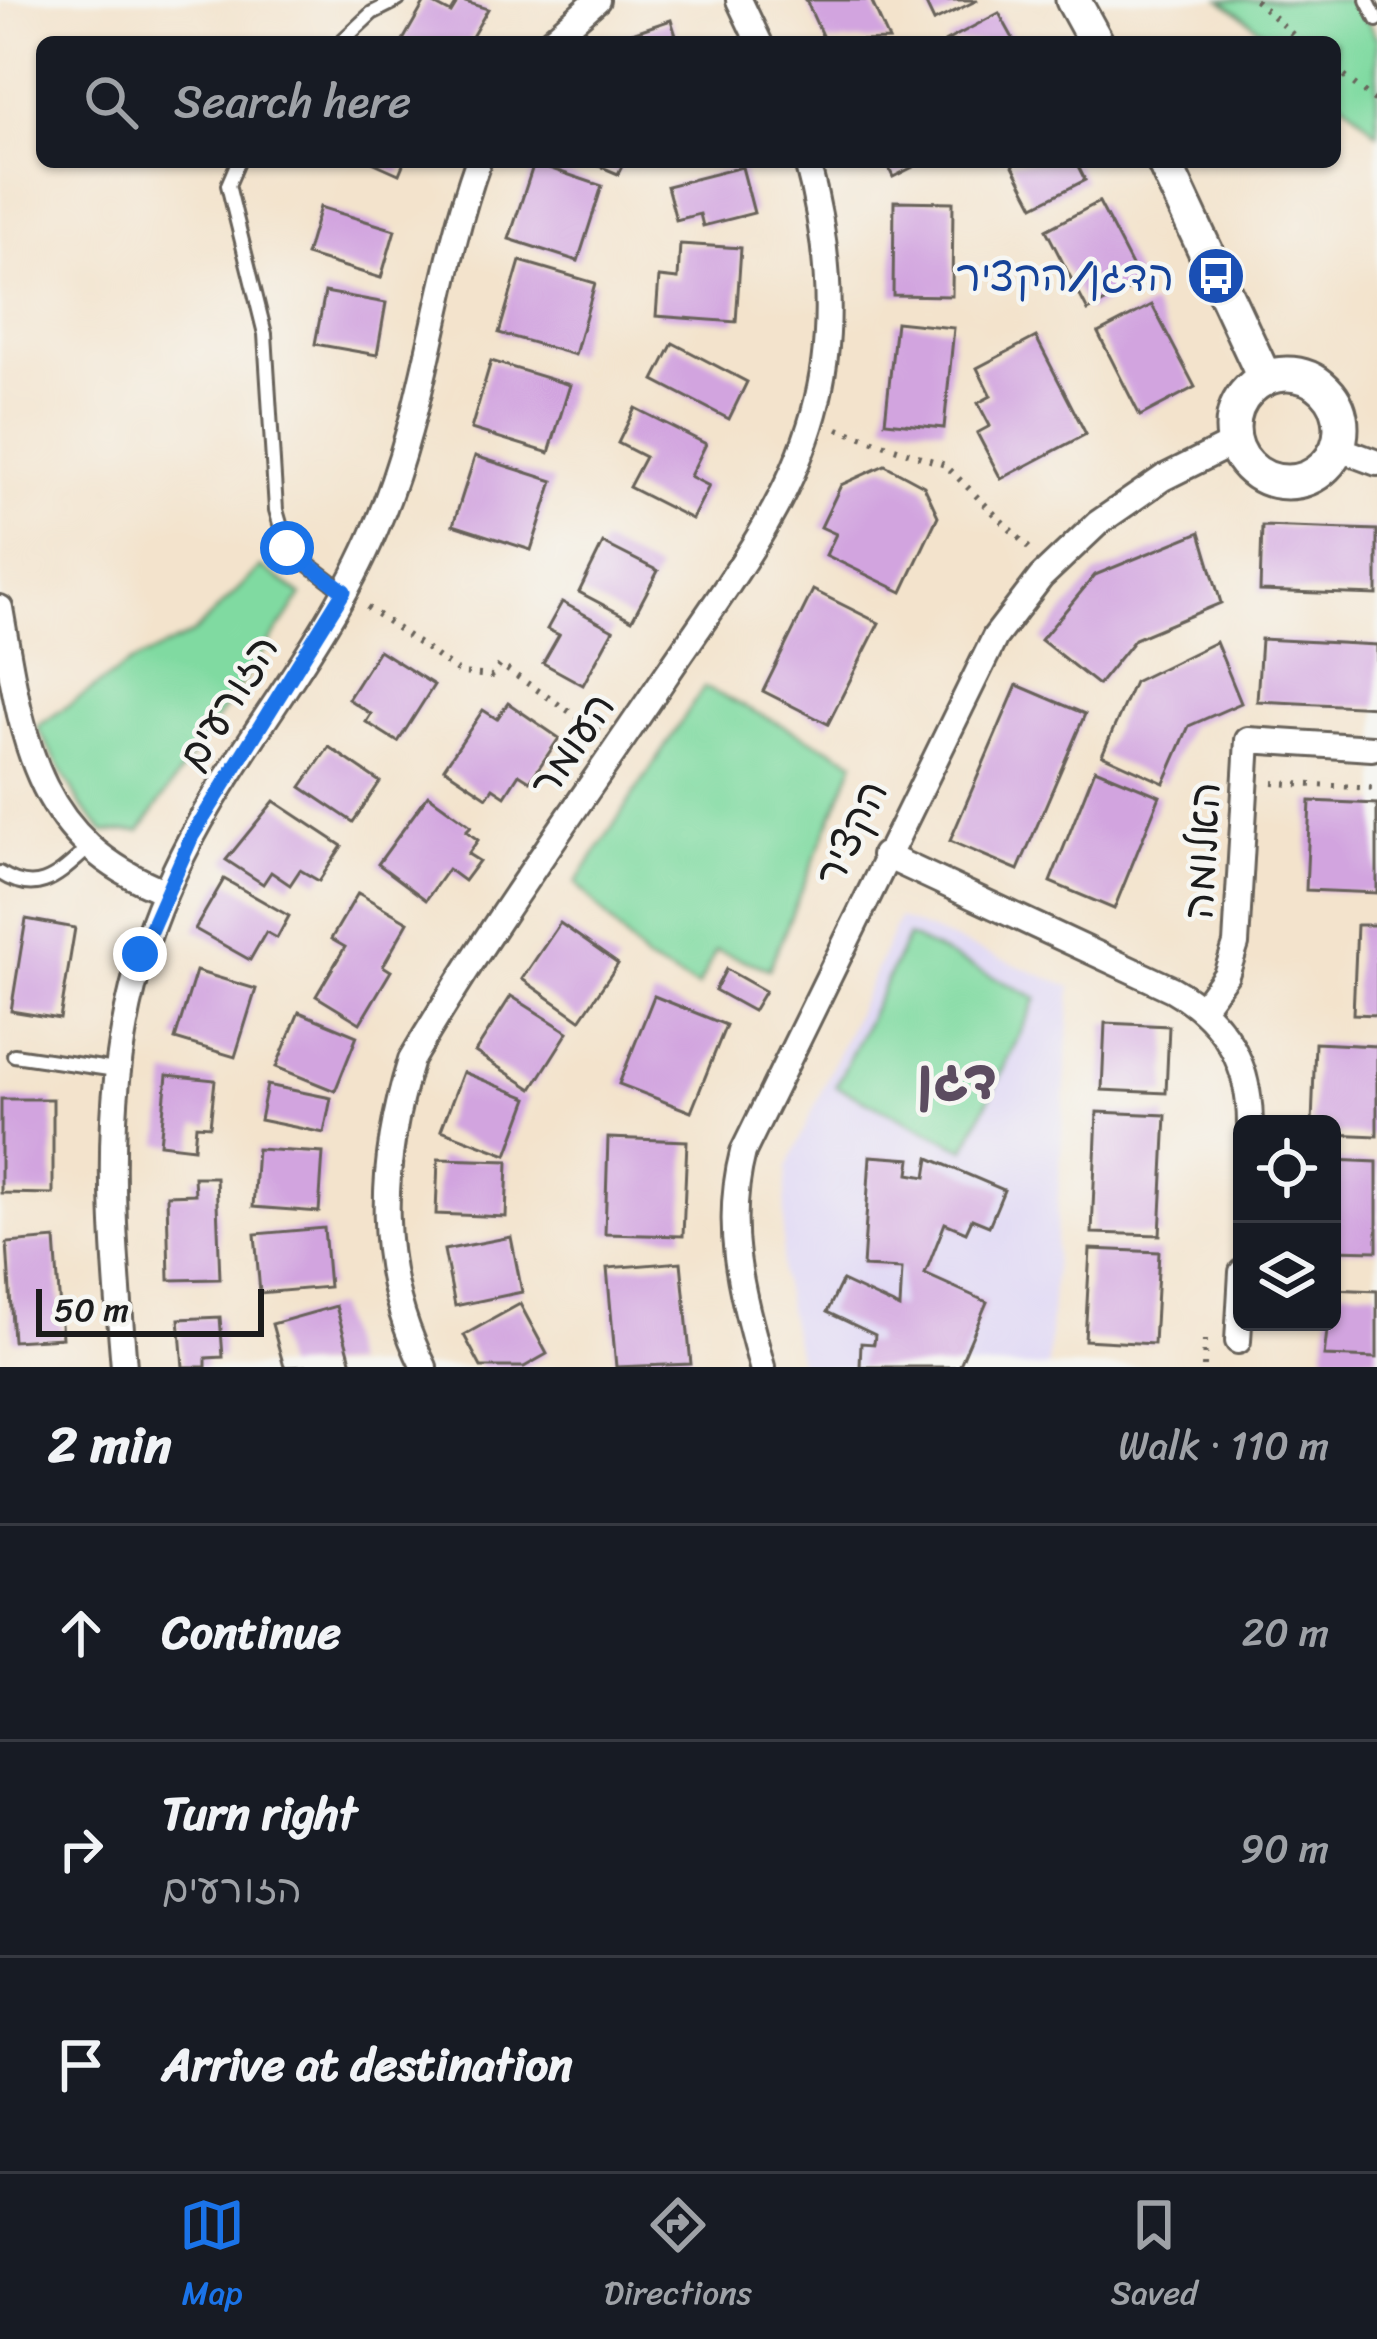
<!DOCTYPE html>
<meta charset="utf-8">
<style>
body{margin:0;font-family:Sriracha,"Playpen Sans Hebrew",sans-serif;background:#20242c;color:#f1f3f6}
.controls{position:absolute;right:36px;bottom:36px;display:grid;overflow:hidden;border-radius:18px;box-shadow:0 3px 9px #0004}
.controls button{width:108px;height:108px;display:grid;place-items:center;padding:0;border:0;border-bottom:3px solid #363941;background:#171b24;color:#f1f3f6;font:60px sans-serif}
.scale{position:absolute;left:36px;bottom:30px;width:228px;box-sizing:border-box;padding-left:12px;border:6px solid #1c1c1c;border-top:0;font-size:33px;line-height:42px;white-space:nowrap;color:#1c1c1c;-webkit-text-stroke:9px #f6f6f2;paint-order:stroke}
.stop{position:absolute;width:36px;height:36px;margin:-27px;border:9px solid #1a73e8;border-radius:50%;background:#fff}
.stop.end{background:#1a73e8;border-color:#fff;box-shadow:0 3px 12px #0008}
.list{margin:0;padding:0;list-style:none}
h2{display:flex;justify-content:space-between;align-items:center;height:156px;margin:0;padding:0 48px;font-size:51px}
h2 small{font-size:39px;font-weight:400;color:#9ea1a6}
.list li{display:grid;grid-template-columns:78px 1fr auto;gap:36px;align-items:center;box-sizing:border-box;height:216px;padding:0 48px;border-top:3px solid #363941}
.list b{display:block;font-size:45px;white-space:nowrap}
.list p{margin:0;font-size:39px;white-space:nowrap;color:#9ea1a6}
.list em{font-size:39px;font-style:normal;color:#9ea1a6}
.icon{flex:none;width:66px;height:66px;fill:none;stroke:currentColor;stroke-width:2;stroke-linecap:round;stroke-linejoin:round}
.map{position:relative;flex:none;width:1377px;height:1367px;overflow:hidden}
.search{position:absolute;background:#171b24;box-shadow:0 3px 9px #0004;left:36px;right:36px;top:36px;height:132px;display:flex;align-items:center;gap:30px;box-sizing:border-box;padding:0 42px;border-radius:18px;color:#9ea1a6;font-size:45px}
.sheet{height:804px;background:#171b24}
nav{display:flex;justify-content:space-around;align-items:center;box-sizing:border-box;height:168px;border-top:3px solid #363941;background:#171b24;font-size:33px;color:#9ea1a6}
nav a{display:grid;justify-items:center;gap:6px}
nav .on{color:#1a73e8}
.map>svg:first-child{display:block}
</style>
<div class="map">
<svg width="1377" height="1367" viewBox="0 0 1377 1367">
<rect width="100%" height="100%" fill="#f6f6f2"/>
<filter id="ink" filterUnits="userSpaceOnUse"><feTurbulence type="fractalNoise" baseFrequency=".00833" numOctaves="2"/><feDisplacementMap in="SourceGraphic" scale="24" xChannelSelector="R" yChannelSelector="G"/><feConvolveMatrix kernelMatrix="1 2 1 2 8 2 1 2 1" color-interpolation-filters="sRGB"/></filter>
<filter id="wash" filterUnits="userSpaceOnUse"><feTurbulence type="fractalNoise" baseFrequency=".004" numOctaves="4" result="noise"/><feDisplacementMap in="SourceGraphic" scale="48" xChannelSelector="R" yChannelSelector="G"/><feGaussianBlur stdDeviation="2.7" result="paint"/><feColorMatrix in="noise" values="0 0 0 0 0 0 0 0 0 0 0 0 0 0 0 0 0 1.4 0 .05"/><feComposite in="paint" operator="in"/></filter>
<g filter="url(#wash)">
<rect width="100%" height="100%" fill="#f3e3cc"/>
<polygon fill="#ded5f5" points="899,918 1071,987 1048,1367 800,1367 781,1275 787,1168"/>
<g fill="#80daa1" stroke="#4e7b5e" stroke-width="3">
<polygon points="1221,0 1357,0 1377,39 1377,133 1335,93 1335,42 1277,42"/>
<polygon points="261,567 302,595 140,831 104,832 82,807 37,727 127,665 194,633"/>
<polygon points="704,687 855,761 769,969 716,950 698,987 646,961 576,883"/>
<polygon points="908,936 1037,998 965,1149 836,1086"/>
</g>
<g id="blocks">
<g fill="#d2a4df">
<polygon points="426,0 451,13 459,0 488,9 469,42 402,42"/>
<polygon points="806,0 871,0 889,40 825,42"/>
<polygon points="924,0 978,0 934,21"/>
<polygon points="999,13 1015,42 944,42"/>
<polygon points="671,20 678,42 625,42 623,36"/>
<polygon points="372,162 404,162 399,174"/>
<polygon points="590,162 624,162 618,174"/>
<polygon points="886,162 923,162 893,177"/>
<polygon points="1011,162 1076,162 1085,180 1034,206"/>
<polygon points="534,163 602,186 578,261 509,239"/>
<polygon points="742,167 754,213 703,226 700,214 676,220 667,186"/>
<polygon points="894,201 953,202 952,296 893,295"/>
<polygon points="1099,202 1141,283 1088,311 1046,230"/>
<polygon points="320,207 395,230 381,278 306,255"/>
<polygon points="680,244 741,248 736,322 656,316 659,277 678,279"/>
<polygon points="520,261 595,283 575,355 499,333"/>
<polygon points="325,292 386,303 377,355 315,344"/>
<polygon points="1152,305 1195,387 1140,416 1098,333"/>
<polygon points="896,322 954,328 944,428 885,422"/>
<polygon points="1036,337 1086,434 1001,479 977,433 990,426 978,403 991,396 977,368"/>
<polygon points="673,343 747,382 729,419 654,380"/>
<polygon points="491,361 570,385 549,453 471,429"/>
<polygon points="635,408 706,444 690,476 709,486 692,519 629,487 645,457 618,443"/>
<polygon points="475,456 553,481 531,550 453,525"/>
<polygon points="885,465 924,486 938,516 902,592 826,555 836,534 821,527 841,485"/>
<polygon points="1262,526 1377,530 1377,595 1260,591"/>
<polygon points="1200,532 1221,603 1135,639 1098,685 1041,640 1095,575"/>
<polygon points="603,543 658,571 632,620 579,592"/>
<polygon points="813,590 879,623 828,724 763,691"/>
<polygon points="562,602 613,630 583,685 543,663 559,635 547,629"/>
<polygon points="1261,639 1377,645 1377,707 1257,701"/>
<polygon points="1216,642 1241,703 1189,726 1164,783 1102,755 1134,682"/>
<polygon points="379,650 434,685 398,742 366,722 371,714 348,699"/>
<polygon points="1017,685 1085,714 1018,870 950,841"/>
<polygon points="508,703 559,738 530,781 519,774 505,796 493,788 487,797 444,768 483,710 497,719"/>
<polygon points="329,747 380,782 353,822 301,787"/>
<polygon points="1095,769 1160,796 1114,909 1050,882"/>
<polygon points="428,795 471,826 466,831 478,840 468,854 479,861 464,881 448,869 426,900 378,864"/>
<polygon points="274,801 342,846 319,881 300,870 290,885 271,872 263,884 226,860"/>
<polygon points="1310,801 1377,804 1377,893 1306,890"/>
<polygon points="224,879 289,916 277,938 266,932 250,960 195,929"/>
<polygon points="358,893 408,922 383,966 391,971 360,1023 316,996 345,947 331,939"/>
<polygon points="26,919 75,928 60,1019 11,1011"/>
<polygon points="560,923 618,964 580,1020 522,979"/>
<polygon points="1357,925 1377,925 1377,1015 1353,1014"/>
<polygon points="726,969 765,991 753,1011 715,990"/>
<polygon points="196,971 256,989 235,1057 175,1039"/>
<polygon points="511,996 568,1032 532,1089 475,1052"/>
<polygon points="654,996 726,1025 691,1112 619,1084"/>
<polygon points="299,1012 357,1036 335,1091 276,1067"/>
<polygon points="1105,1023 1169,1026 1166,1093 1102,1090"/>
<polygon points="1315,1043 1377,1046 1377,1136 1332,1134 1332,1124 1312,1124"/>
<polygon points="463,1072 528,1098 507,1155 441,1130"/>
<polygon points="167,1075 215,1080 210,1126 196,1125 194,1148 160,1144"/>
<polygon points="267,1085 331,1098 324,1133 260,1120"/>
<polygon points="1,1099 53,1099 53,1194 1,1193"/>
<polygon points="1097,1112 1166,1115 1160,1235 1092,1233"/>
<polygon points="608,1138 687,1141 683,1236 605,1234"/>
<polygon points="257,1149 323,1153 319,1212 253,1207"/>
<polygon points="870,1156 911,1159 909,1174 926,1177 929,1158 1004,1190 989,1226 972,1219 966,1232 945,1223 925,1274 987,1302 959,1367 860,1367 861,1343 874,1344 875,1335 827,1312 842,1281 900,1308 902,1269 863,1267"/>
<polygon points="438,1159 508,1161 506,1217 436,1214"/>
<polygon points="1332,1160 1377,1162 1377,1251 1332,1250"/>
<polygon points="194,1177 216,1177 220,1279 169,1280 167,1195 195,1194"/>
<polygon points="324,1228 329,1287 260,1293 255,1234"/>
<polygon points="511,1237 522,1292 455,1306 444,1250"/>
<polygon points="55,1239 62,1338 13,1341 7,1243"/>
<polygon points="1090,1249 1159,1252 1154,1344 1085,1340"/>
<polygon points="681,1262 691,1364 616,1367 607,1268"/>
<polygon points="1332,1289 1377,1291 1377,1358 1324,1356"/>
<polygon points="520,1304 547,1354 524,1367 481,1367 464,1335"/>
<polygon points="336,1306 352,1364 284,1367 272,1324"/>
<polygon points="220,1317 223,1357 206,1358 206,1367 183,1367 179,1319"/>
</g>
</g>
</g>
<g filter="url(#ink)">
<use href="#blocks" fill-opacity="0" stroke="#67625a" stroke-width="3"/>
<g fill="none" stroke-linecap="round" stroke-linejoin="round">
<g stroke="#67625a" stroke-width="18">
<g id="lane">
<polyline points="1367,0 1377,20"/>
<polyline points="341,42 372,13 398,0"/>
<polyline points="238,162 228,185 265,334 276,510 287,548 344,591"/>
<path d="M 0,873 C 39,898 59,874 89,848"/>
<polyline points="14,1055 116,1070"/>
</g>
</g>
<g stroke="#67625a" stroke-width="30">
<g id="street">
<polyline points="739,0 759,42"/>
<polyline points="549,42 597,0"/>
<polyline points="1337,448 1377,463"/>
<path d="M 0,608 C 22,733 31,839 164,891"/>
<path d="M 884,855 L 1172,989 C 1225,1019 1250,1064 1250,1124"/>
<polyline points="1202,1008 1226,975 1236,944 1248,740 1372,748"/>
<polyline points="1238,1341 1242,1272"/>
<path d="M 124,1367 C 106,1151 95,998 211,803 C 265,713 334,627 375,530 C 426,413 435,282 478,162"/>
<path d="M 424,1367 C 374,1268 379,1164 411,1060 C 489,927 581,802 667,674 C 723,591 787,511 814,413 C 837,330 829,244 807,162"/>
<path d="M 762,1367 C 742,1293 723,1229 743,1152 L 995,637 L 1041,577 L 1098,523 L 1163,478 L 1235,442"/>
</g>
</g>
<g stroke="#67625a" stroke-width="39">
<g id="secondary">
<polyline points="1073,0 1096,42"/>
<polyline points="1164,162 1265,379"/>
<circle cx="1287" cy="428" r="54"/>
</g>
</g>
<g stroke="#67625a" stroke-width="6" stroke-dasharray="3 9" stroke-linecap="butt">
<polyline points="1255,0 1301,42"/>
<polyline points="1335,69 1377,102"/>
<polyline points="838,429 945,465 1030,549"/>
<polyline points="367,607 460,673 492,676 500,665 600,732"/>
<polyline points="1273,783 1377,788"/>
<polyline points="1204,1367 1205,1339 1210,1339"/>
</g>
<use href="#lane" stroke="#fff" stroke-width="12"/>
<use href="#street" stroke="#fff" stroke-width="24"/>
<use href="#secondary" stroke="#fff" stroke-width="33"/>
</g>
</g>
<g fill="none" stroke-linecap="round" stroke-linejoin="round" filter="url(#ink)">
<polyline stroke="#1a73e8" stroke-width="15" points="140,954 192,836 344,591 287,548"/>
</g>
<defs>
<g id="bus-disc" transform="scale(3)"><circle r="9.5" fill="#1a4fb4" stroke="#f6f6f2"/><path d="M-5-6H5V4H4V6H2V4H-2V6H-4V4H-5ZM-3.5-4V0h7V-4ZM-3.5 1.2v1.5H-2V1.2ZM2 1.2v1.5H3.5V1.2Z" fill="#fff"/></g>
</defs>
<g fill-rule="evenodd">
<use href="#bus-disc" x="1216" y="276"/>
</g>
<g text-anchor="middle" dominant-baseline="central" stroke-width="9" stroke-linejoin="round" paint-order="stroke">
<g font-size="42" fill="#164399" stroke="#f6f6f2" text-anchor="end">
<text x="1174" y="276">הדגן/הקציר</text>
</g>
<g font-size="42" fill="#1c1c1c" stroke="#f6f6f2">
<text transform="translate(228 702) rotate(-58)">הזורעים</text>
<text transform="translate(572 745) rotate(-56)">העומר</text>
<text transform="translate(851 833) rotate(-64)">הקציר</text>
<text transform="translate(1202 851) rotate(-87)">האלומה</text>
</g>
<g font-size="54" font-weight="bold" fill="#5c4c60" stroke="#f6f6f2">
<text x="957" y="1080">דגן</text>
</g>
</g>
</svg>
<div class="controls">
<button><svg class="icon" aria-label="locate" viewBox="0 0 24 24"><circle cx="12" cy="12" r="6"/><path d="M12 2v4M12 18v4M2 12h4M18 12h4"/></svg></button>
<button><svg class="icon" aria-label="layers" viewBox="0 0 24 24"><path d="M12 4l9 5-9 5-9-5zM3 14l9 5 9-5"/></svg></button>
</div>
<div class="scale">50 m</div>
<div class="stop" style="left:287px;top:548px"></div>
<div class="stop end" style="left:140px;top:954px"></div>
<div class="search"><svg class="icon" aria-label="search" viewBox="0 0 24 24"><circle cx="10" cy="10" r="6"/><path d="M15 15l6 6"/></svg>Search here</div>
</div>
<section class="sheet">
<h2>2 min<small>Walk · 110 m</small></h2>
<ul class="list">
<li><svg class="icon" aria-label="ahead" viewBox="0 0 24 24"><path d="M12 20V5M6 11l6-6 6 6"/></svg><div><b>Continue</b></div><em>20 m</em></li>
<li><svg class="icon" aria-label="right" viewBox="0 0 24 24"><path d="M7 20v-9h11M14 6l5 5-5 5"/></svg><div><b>Turn right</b><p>הזורעים</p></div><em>90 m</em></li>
<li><svg class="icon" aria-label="arrive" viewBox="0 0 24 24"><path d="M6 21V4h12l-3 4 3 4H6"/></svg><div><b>Arrive at destination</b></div></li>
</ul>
</section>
<nav>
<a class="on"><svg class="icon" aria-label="map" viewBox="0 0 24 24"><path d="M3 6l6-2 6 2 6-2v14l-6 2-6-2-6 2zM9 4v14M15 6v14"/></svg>Map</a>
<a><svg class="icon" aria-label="directions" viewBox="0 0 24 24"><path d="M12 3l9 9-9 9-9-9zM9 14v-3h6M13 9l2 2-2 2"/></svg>Directions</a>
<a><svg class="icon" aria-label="saved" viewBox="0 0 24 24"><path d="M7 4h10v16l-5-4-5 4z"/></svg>Saved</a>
</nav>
